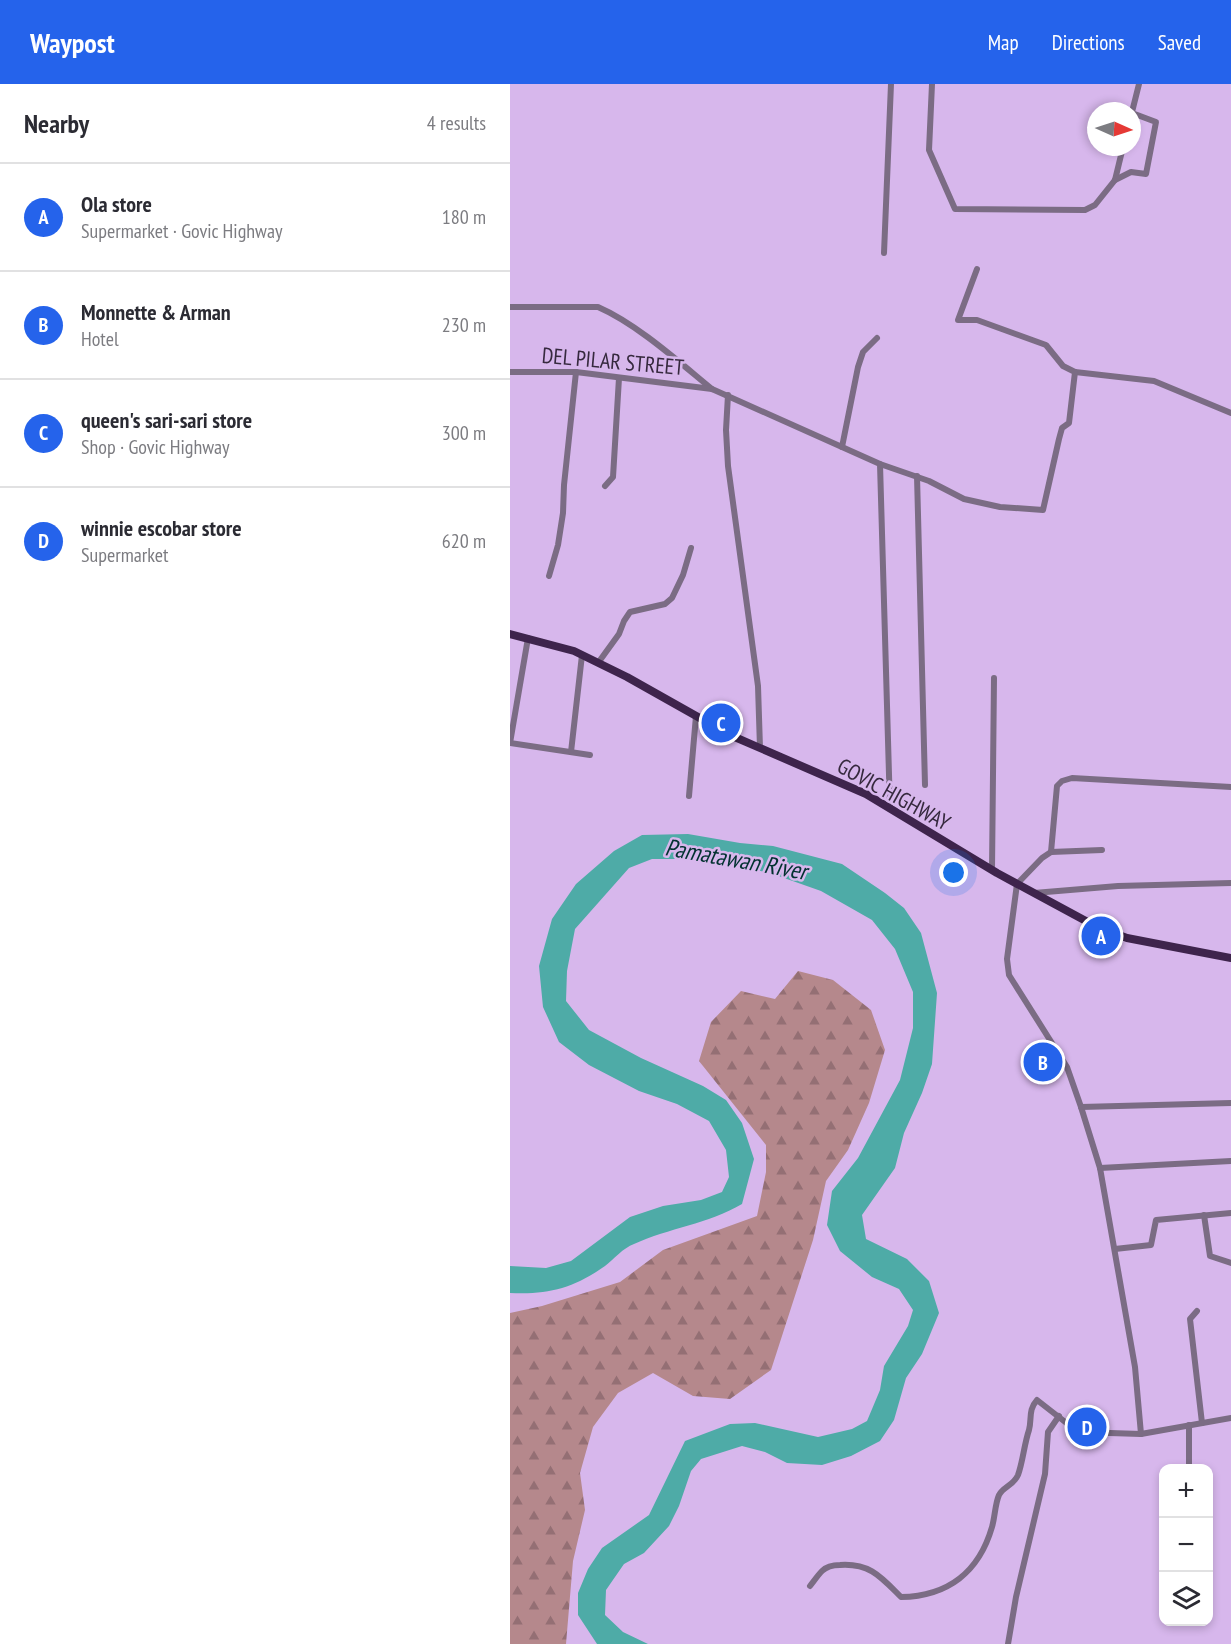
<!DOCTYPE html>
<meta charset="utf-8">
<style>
body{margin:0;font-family:"PT Sans Narrow",sans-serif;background:#f2f2f3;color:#2b2b33}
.controls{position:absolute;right:18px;bottom:18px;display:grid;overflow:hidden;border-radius:12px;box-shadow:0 3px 9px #0003}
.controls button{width:54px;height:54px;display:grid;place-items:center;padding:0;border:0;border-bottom:2px solid #e1e1e2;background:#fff;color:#2b2b33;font:30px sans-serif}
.compass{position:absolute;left:577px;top:18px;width:54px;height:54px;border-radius:50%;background:#fff;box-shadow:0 3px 9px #0003;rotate:93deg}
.you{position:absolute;left:444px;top:789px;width:21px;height:21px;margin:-15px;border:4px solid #fff;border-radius:50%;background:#1a73e8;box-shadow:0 0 0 9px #1a73e833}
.badge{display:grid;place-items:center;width:39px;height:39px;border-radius:50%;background:#2563eb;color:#fff;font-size:20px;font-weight:700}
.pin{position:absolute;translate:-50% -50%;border:3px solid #fff;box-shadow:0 2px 6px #0006}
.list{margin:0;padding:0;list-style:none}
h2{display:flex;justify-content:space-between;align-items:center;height:78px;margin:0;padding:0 24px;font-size:26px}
h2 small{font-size:20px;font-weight:400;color:#7c7c81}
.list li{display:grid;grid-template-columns:39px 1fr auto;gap:18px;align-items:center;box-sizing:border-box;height:108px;padding:0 24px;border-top:2px solid #e1e1e2}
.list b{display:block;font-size:22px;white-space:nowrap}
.list p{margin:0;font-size:20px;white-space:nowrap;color:#7c7c81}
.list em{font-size:20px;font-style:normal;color:#7c7c81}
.icon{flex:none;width:33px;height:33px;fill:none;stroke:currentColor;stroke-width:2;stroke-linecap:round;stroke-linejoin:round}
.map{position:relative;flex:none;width:721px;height:1560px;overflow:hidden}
header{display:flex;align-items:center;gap:36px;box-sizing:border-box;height:84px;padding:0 30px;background:#2563eb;color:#fff}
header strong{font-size:28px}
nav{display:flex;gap:33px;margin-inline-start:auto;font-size:21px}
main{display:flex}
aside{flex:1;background:#fff}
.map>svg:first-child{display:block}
</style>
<header>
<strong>Waypost</strong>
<nav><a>Map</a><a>Directions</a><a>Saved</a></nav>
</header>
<main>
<aside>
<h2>Nearby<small>4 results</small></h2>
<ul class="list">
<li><span class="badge">A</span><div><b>Ola store</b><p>Supermarket · Govic Highway</p></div><em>180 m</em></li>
<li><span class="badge">B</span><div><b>Monnette &amp; Arman</b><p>Hotel</p></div><em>230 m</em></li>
<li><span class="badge">C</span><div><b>queen's sari-sari store</b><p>Shop · Govic Highway</p></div><em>300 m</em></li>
<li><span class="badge">D</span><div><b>winnie escobar store</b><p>Supermarket</p></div><em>620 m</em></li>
</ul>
</aside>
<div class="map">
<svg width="721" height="1560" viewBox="0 0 721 1560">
<defs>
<pattern id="forest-firs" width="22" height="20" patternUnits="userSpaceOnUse" patternTransform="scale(1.5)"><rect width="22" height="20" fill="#b5888c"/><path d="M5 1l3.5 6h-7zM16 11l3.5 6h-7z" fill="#946f74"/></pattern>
</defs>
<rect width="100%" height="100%" fill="#d7b7ec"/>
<polygon fill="url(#forest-firs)" points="288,887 323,896 361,926 375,966 359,1019 338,1066 316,1097 303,1156 261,1286 220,1315 183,1312 143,1289 108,1309 83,1343 70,1389 75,1426 63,1477 56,1560 0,1560 0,1229 32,1222 110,1198 153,1166 247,1132 256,1088 256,1061 189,977 201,938 231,907 265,915"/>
<path fill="#4eaba7" d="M 178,750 L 230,759 L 263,762 L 332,780 L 375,809 L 394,824 L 411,849 L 427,909 L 422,980 L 412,1009 L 394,1049 L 385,1084 L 352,1131 L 356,1155 L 397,1175 L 419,1197 L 429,1229 L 412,1270 L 396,1294 L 384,1336 L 370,1357 L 341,1372 L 312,1381 L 277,1379 L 255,1368 L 232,1362 L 191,1375 L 181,1387 L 169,1422 L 159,1442 L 134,1469 L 114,1480 L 96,1506 L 95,1531 L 113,1548 L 138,1560 L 87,1560 L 68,1531 L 68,1509 L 78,1485 L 92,1464 L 139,1431 L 175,1357 L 220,1340 L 245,1339 L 308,1353 L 342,1345 L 357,1337 L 370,1306 L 374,1282 L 398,1242 L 403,1226 L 389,1205 L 362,1193 L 330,1167 L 317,1141 L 322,1107 L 348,1074 L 390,996 L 403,944 L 403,908 L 385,865 L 362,836 L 311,807 L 260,789 L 194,775 L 142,775 L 119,784 L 65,845 L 57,887 L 56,917 L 79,946 L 131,974 L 193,1002 L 216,1016 L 232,1039 L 244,1075 L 232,1120 C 198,1140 159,1144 124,1160 C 113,1164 104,1175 95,1182 C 64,1204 38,1211 0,1209 L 0,1182 L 36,1184 L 61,1177 L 120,1133 L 153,1122 L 191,1116 L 212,1108 L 219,1093 L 216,1066 L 199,1037 L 167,1020 L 129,1007 L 79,981 L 49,958 L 33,923 L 29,882 L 42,835 L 66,800 L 104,767 L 132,751 Z"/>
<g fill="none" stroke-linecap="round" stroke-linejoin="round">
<g stroke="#7b6c84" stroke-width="6">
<polyline points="422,0 419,66 445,125 575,126 585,121 605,96 613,63"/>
<polyline points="622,28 629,0"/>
<polyline points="605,96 621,88 636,90 646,38 622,29"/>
<polyline points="374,169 381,0"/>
<path d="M 0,223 L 88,223 C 127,240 169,278 202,305"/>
<polyline points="0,288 66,288 202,305 370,380 380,725"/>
<polyline points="565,288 644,297 721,329"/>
<polyline points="218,311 216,346 218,382 248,602 250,664"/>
<polyline points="332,363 348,283 353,268 367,254"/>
<polyline points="370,380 419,397 454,415 490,423 533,426 549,355 552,344 559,339 565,288 553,282 536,261 467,236 448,236 467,185"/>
<polyline points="407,392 415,701"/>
<polyline points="95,402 103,393 109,294"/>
<polyline points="39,492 48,461 53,429 54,401 66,288"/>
<polyline points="18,554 0,659 80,671"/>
<polyline points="88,579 109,550 114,537 120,528 155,520 162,514 173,491 181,464"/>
<polyline points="61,668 72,571"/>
<polyline points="179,712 186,632"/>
<polyline points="592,766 541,768 532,774 507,800 497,875 499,891 557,983 571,1023 590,1084 625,1283 631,1350"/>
<polyline points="541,768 547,702 552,697 562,694 721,703"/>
<polyline points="482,786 484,594"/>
<polyline points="524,809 608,802 721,799"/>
<polyline points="571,1023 721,1019"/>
<polyline points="590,1084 721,1077"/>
<polyline points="694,1131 700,1172 721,1179"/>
<polyline points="605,1165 641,1161 646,1136 721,1129"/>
<polyline points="687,1227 680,1235 692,1339"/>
<polyline points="679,1341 679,1384"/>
<path d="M 300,1502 C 304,1497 308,1491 312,1487 C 317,1482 323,1481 330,1481 C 360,1479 371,1493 391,1513 C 438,1512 469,1488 482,1443 C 485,1433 485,1420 489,1411 C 493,1403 504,1401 508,1391 C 513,1377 514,1361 519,1346 C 522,1335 518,1326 527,1316 L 568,1348 L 631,1350 L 721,1334"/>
<polyline points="498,1560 506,1513 535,1390 538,1348 549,1332"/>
</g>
<polyline stroke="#3e244c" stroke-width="8" points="0,550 64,567 117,593 220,651 356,710 487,789 587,843 617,854 721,874"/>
</g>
<g text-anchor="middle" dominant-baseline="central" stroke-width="5" stroke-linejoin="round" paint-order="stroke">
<g font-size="22" fill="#36293e" stroke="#d7b7ec">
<text transform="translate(103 277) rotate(5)">DEL PILAR STREET</text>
<text transform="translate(384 710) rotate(29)">GOVIC HIGHWAY</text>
</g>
<g font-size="24" font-style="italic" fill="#023130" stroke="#d7b7ec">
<text transform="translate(226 775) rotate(10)">Pamatawan River</text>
</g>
</g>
</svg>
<div class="controls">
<button>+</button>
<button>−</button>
<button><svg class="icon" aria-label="layers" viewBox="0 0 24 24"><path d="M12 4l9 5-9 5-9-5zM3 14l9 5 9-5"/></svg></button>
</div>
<svg class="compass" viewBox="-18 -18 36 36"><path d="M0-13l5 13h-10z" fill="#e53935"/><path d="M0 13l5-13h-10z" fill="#7c7c81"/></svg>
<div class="you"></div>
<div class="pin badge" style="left:591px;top:852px">A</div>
<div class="pin badge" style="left:533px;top:978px">B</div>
<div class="pin badge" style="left:211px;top:639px">C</div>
<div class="pin badge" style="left:577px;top:1343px">D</div>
</div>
</main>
